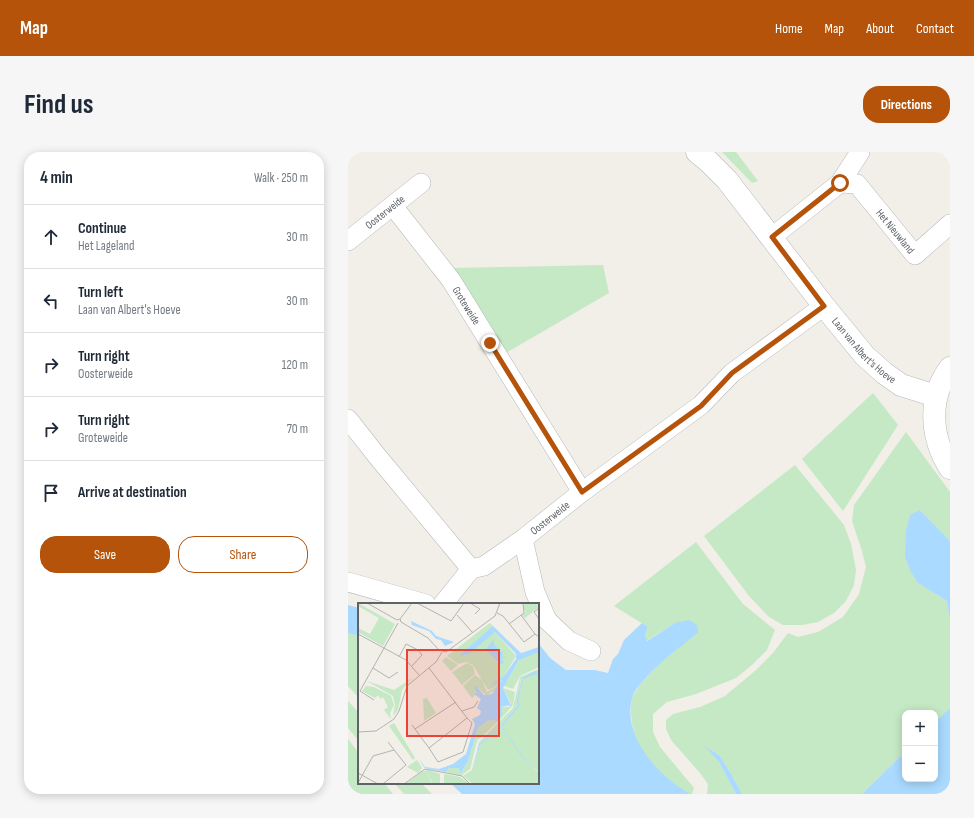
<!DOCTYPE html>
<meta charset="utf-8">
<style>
body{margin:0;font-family:"Sofia Sans Condensed",sans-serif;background:#f6f6f7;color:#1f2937}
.controls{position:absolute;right:12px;bottom:12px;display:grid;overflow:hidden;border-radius:8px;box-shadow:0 2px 10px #0003}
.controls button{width:36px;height:36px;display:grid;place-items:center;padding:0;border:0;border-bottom:1px solid #e0e1e3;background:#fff;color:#1f2937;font:20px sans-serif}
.stop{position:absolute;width:12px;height:12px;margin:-9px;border:3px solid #b45309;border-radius:50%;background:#fff}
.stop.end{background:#b45309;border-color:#fff;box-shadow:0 1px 4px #0008}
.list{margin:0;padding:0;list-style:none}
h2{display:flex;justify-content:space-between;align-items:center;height:52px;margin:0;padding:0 16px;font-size:17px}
h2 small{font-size:13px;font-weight:400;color:#747a83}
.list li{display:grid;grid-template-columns:26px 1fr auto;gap:12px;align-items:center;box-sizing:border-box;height:64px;padding:0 16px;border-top:1px solid #e0e1e3}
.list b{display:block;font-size:15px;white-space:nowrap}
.list p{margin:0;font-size:13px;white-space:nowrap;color:#747a83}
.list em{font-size:13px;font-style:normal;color:#747a83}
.actions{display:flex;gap:8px;padding:12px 16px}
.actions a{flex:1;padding:9px 0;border:1px solid #b45309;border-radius:16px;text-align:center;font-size:14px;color:#b45309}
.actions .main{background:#b45309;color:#fff}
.icon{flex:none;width:22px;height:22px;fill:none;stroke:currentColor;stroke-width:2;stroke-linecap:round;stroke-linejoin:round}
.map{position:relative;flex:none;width:602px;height:642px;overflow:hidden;border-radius:16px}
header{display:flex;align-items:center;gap:24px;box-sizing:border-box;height:56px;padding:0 20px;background:#b45309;color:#fff}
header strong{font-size:19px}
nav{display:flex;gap:22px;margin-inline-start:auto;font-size:14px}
.intro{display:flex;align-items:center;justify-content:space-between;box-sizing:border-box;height:96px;padding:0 24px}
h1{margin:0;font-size:28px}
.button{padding:10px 18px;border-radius:16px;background:#b45309;color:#fff;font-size:14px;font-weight:700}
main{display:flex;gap:24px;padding:0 24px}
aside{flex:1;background:#fff;border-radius:16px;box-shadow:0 2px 10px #0003}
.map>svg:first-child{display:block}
</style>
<header>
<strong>Map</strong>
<nav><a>Home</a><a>Map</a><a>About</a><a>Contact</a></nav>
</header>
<div class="intro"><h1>Find us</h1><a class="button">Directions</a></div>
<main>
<aside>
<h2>4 min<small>Walk · 250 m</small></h2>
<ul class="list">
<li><svg class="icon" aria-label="ahead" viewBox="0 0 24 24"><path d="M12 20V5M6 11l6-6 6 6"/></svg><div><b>Continue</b><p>Het Lageland</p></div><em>30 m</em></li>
<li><svg class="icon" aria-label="left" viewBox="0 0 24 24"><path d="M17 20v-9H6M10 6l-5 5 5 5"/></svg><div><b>Turn left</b><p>Laan van Albert's Hoeve</p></div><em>30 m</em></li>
<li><svg class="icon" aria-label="right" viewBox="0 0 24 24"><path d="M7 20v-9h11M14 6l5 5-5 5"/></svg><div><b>Turn right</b><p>Oosterweide</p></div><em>120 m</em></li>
<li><svg class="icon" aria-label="right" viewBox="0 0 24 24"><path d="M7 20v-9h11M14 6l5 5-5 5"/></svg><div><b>Turn right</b><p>Groteweide</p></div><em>70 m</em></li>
<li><svg class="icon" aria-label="arrive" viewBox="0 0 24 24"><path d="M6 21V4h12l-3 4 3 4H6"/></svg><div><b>Arrive at destination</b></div></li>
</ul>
<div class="actions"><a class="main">Save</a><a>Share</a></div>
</aside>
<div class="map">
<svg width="602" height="642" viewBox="0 0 602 642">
<rect width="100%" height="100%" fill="#f1efe8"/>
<g fill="#c5e8c5">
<polygon points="374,0 388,0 410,29 404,31"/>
<polygon points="255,113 261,141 156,202 104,116"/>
<polygon points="525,241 550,273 495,359 454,307"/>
<polygon points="558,280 602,340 602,389 572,358 570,431 599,449 601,463 602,465 602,556 587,570 587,561 557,561 557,600 514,642 394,642 382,620 371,603 359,595 371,610 388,642 359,642 360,632 352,621 323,588 318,577 318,568 325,562 352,555 377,544 408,518 425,501 440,481 450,485 470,480 495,465 511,442 518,415 514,399 504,369 506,353"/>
<polygon points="447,313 496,373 503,392 508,418 506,433 498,449 486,461 470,470 454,473 435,473 421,465 401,444 356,384"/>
<path d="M 348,390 L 395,452 L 427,478 L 419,498 L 404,513 L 388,526 L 348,542 L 319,550 L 305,562 L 305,580 L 312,595 L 346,636 L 344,642 L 342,642 C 321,631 294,606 287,583 C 284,576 284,569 283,562 C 283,554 283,545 288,539 C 303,515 328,498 350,481 L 327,471 L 298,489 L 297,483 L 300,475 L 266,454 Z"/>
<polygon points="0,481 11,484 11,546 0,534"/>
<polygon points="0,549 11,561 11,589 0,576"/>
<polygon points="0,587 11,601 11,631 36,631 45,642 0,642"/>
<polygon points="46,631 73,631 84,642 56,642"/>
</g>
<g fill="#aadaff">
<polygon points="572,358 602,389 602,465 601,463 599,449 570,431 562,418 557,405 558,379 562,363"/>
<polygon points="0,453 11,456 11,484 0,481"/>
<path d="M 341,468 L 349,473 L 350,481 C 331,496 311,510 295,529 C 292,533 288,537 286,541 C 270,581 310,624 342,642 L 114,642 L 102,631 L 190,631 L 190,494 L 191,492 L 202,506 L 218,518 L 247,518 L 260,521 L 265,507 L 270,502 L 276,488 L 294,471 L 300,475 L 297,483 L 299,489 L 327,471 Z"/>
<polygon points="602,556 602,642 514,642 557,600 557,627 587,627 587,570"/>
<polygon points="357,594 371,603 382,620 394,642 388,642 371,610"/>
</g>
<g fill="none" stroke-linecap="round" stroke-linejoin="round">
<g stroke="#b5b8bc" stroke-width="20">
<g id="street">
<path id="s1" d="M 492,31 L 509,32 L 567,103 L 602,72"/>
<path id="s2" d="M 45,54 L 103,128 L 234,340"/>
<polyline points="424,85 492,31 512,0"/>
<path id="s3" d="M 0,89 L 73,31"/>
<path id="s4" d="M 0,267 L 29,304 L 123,417 L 136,414 L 175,387 L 234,340 L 353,253 L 384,221 L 476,154"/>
<polyline points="175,387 187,440 199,468 221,489 243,499"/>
<polyline points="0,430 78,452"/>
<polyline points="95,452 123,417"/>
</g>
</g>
<g stroke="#b6babf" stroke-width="23">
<g id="secondary">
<path id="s5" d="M 349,0 L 360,9 L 379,28 L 476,154 L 517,204 L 536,221 L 553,233 L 588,244"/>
<path d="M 602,216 C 579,247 583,286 602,316"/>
</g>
</g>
<use href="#street" stroke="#fff" stroke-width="19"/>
<use href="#secondary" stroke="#fff" stroke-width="22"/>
</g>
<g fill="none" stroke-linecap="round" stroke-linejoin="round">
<polyline stroke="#b45309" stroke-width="5" points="142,191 234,340 353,254 384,221 476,154 424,85 492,31"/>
</g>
<g text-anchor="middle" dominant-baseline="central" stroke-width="4" stroke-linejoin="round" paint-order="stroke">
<g font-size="11" fill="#5f6368" stroke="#fff">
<text stroke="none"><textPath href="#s3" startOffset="47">Oosterweide</textPath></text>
<text stroke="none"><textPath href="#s1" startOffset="78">Het Nieuwland</textPath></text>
<text stroke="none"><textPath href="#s2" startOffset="124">Groteweide</textPath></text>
<text stroke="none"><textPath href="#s5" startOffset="260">Laan van Albert's Hoeve</textPath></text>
<text stroke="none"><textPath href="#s4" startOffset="289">Oosterweide</textPath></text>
</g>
</g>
<g transform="translate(10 451)">
<rect width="181" height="181" fill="#f1efe8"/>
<path d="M 0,0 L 37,21 L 25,43 L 0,29 L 0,25 L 12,31 L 21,15 L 0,3 ZM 167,0 L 178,0 L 181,4 L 167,15 L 164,12 L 168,9 L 165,5 ZM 132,20 L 135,23 L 107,53 L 137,29 L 158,53 L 146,73 L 137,79 L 143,76 L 142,82 L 130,87 L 115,62 L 108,59 L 100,61 L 89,53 ZM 181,49 L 181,64 L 162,73 L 155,86 L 146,83 L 162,56 ZM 88,54 L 100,62 L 93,68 L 84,58 ZM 109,60 L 115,63 L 117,71 L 104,82 L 94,69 ZM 181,66 L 181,72 L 178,69 L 163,76 L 160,102 L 143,123 L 121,141 L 115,169 L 122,142 L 143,124 L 165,155 L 181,170 L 181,181 L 115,181 L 105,173 L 114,167 L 121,139 L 155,105 L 162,74 ZM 178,70 L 181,74 L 181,169 L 164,154 L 144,124 L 162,102 L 160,98 L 165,75 ZM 117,72 L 124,77 L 129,89 L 140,83 L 140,86 L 128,92 L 118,83 L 119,90 L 114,95 L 105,83 ZM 54,75 L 44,87 L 40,107 L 35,113 L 37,102 L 35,93 L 9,78 L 36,87 ZM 8,83 L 16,84 L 33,93 L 36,102 L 32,110 L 33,116 L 26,107 L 30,104 L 25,94 L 23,96 L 20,92 L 17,95 L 4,88 ZM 145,85 L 157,89 L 155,102 L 142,117 L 119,138 L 112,166 L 103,173 L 88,169 L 91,165 L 98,165 L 102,166 L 102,171 L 110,158 L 120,125 L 131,117 L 139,118 L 143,104 L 151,104 L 153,100 ZM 69,95 L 78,110 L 66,118 L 65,96 ZM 36,120 L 57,155 L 55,157 L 31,123 ZM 59,157 L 64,165 L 60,170 L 49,164 ZM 70,167 L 82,171 L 82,181 L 75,181 L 68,168 L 74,181 L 48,181 L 63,169 ZM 86,171 L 102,174 L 112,181 L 86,181 Z" fill="#c5e8c5"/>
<path d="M 53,18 L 74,28 L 78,33 L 96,39 L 87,43 L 83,37 L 78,36 L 71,28 L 54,22 ZM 135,23 L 163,50 L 181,44 L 181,49 L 161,57 L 145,85 L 153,102 L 143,104 L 144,112 L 139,118 L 131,117 L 120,125 L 110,158 L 102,171 L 102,166 L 98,165 L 91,165 L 88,169 L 67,165 L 65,163 L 61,156 L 67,164 L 81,166 L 95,161 L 108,151 L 117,121 L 114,116 L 122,112 L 123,108 L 119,105 L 123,96 L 116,91 L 119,90 L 116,84 L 118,83 L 126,92 L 134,91 L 144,77 L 134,82 L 135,80 L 146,73 L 158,56 L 158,51 L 137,29 L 111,51 L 101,53 ZM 136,36 L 136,42 L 145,50 L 144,54 L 150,55 L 143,55 L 146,59 L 143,62 L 128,46 ZM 178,68 L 181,74 L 178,71 L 165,76 L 160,98 L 162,102 L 144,124 L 165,154 L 181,170 L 165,155 L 143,124 L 122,142 L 115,169 L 121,141 L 143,123 L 160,102 L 159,98 L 164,75 Z" fill="#aadaff"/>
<path fill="none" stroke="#b3b3b1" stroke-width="1" d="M 9,0 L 39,17 L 42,16 L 43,19 L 70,35 L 81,47 L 88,49 L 137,13 L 142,0M 59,0 L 93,18 L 106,0M 112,0 L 122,6 L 117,11M 181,5 L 176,9 L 181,16M 139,10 L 145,13 L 166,39 L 177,31 L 181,34M 99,12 L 115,30M 163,12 L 177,31M 42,16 L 54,0M 151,21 L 166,10 L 165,0M 0,31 L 48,57 L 61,72M 41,54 L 48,41 L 60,47 L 64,52 L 54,63M 15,65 L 31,75 L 40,69M 16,97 L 2,88 L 40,20M 104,108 L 116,104 L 120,98M 54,122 L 71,145 L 109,115 L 71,65M 57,126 L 98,99M 0,129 L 18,128 L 36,116 L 41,108 L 49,83 L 78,59 L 84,49M 71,145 L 80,159 L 105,149 L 114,120 L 109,115M 0,170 L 20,181M 0,180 L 15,153 L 36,147M 25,181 L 48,162 L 30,139M 46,181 L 67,166 L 104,173 L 112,181"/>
<path fill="#ea4335" fill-opacity="0.15" stroke="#ea4335" stroke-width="2" d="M 49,47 L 141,47 L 141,133 L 49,133 Z"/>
<rect width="181" height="181" fill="none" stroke="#5f6368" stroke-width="2"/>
</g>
</svg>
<div class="controls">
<button>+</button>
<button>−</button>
</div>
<div class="stop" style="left:492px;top:31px"></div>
<div class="stop end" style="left:142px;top:191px"></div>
</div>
</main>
